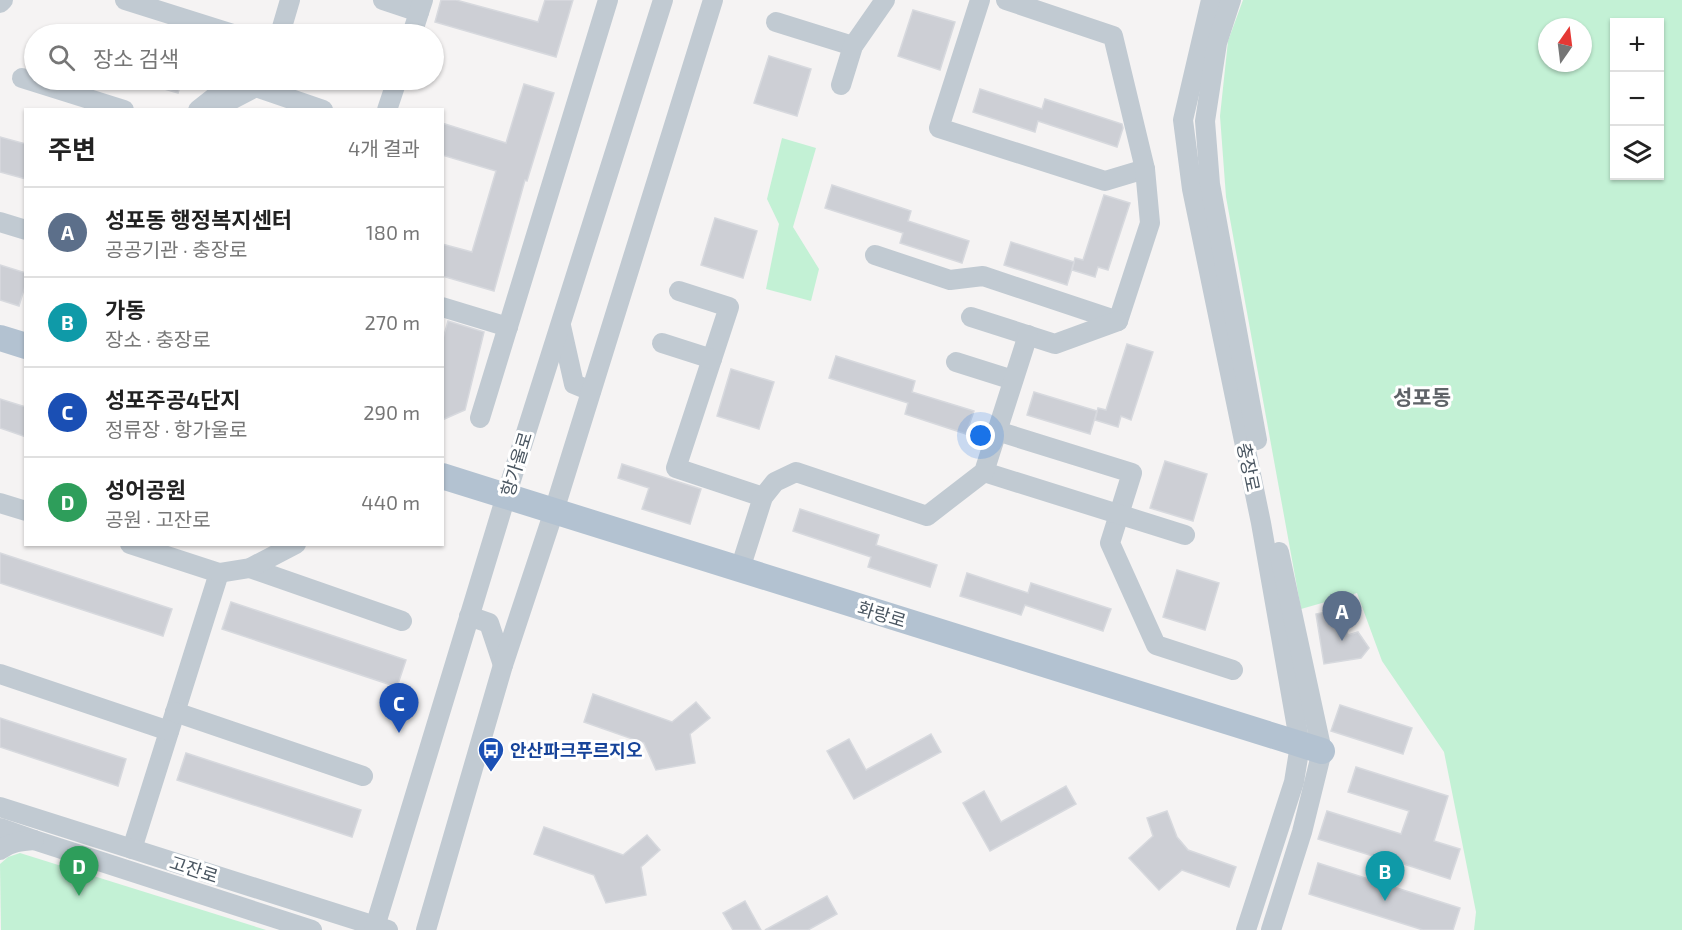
<!DOCTYPE html>
<html lang="ko">
<meta charset="utf-8">
<style>
body{margin:0;font-family:"Exo 2","Noto Sans KR",sans-serif;background:#f2f2f2;color:#222}
.controls{position:absolute;right:18px;top:18px;display:grid;overflow:hidden;border-radius:0px;box-shadow:0 2px 4px #0004}
.controls button{width:54px;height:54px;display:grid;place-items:center;padding:0;border:0;border-bottom:2px solid #e0e0e0;background:#fff;color:#222;font:30px sans-serif}
.compass{position:absolute;left:1538px;top:18px;width:54px;height:54px;border-radius:50%;background:#fff;box-shadow:0 2px 4px #0004;rotate:14deg}
.you{position:absolute;left:981px;top:436px;width:21px;height:21px;margin:-15px;border:4px solid #fff;border-radius:50%;background:#1a73e8;box-shadow:0 0 0 9px #1a73e833}
.badge{display:grid;place-items:center;width:39px;height:39px;border-radius:50%;background:#2563eb;color:#fff;font-size:20px;font-weight:700}
.pin{position:absolute;translate:-50% -50px;filter:drop-shadow(0 2px 3px #0008)}
.pin::after{content:'';position:absolute;top:32px;width:21px;height:18px;background:inherit;clip-path:polygon(0 0,100% 0,50% 100%)}
.list{margin:0;padding:0;list-style:none}
h2{display:flex;justify-content:space-between;align-items:center;height:78px;margin:0;padding:0 24px;font-size:26px}
h2 small{font-size:20px;font-weight:400;color:#767676}
.list li{display:grid;grid-template-columns:39px 1fr auto;gap:18px;align-items:center;box-sizing:border-box;height:90px;padding:0 24px;border-top:2px solid #e0e0e0}
.list b{display:block;font-size:22px;white-space:nowrap}
.list p{margin:0;font-size:20px;white-space:nowrap;color:#767676}
.list em{font-size:20px;font-style:normal;color:#767676}
.icon{flex:none;width:33px;height:33px;fill:none;stroke:currentColor;stroke-width:2;stroke-linecap:round;stroke-linejoin:round}
.map{position:relative;flex:none;width:1682px;height:930px;overflow:hidden}
.search{position:absolute;background:#fff;box-shadow:0 2px 4px #0004;left:24px;top:24px;width:420px;height:66px;display:flex;align-items:center;gap:15px;box-sizing:border-box;padding:0 21px;border-radius:33px;color:#767676;font-size:22px}
.panel{position:absolute;background:#fff;box-shadow:0 2px 4px #0004;left:24px;top:108px;width:420px;height:438px;border-radius:0px}
.map>svg:first-child{display:block}
</style>
<div class="map">
<svg width="1682" height="930" viewBox="0 0 1682 930">
<rect width="100%" height="100%" fill="#f5f3f3"/>
<g fill="#c3f1d5" fill-rule="evenodd">
<path d="M 1243,0 L 1682,0 L 1682,930 L 1474,930 L 1476,912 L 1444,752 L 1382,661 L 1357,593 L 1301,609 L 1226,197 L 1220,116 L 1228,41 ZM 1614,22 L 1660,22 L 1660,176 L 1614,176 ZM 1547,27 L 1583,27 L 1583,63 L 1547,63 Z"/>
<polygon points="782,138 816,148 793,227 819,269 811,301 766,289 779,224 767,199"/>
<polygon points="20,853 266,930 1,930 0,864 8,857"/>
</g>
<g fill="#cdcfd5" stroke="#d7d9de" stroke-width="1.5">
<polygon points="441,0 456,0 538,22 545,0 573,0 556,57 435,22"/>
<polygon points="913,10 955,22 940,70 898,56"/>
<polygon points="769,56 811,69 797,116 754,103"/>
<polygon points="144,80 182,80 178,93 144,83"/>
<polygon points="524,84 554,93 527,181 525,180 494,291 442,276 442,244 472,252 496,171 442,155 442,123 506,143"/>
<polygon points="980,89 1042,109 1045,99 1122,124 1123,128 1117,147 1038,121 1035,132 973,112"/>
<polygon points="0,137 26,144 26,179 0,172"/>
<polygon points="832,185 911,211 908,221 969,241 962,263 900,243 903,233 825,208"/>
<polygon points="1104,195 1130,203 1108,270 1098,267 1095,277 1072,270 1075,258 1083,260"/>
<polygon points="715,218 757,231 743,278 701,265"/>
<polygon points="1011,242 1074,262 1067,285 1004,265"/>
<polygon points="0,265 26,273 26,283 19,306 0,300"/>
<polygon points="448,321 484,332 465,410 442,420 442,342"/>
<polygon points="1127,344 1153,352 1131,420 1121,416 1118,427 1095,420 1098,408 1106,410"/>
<polygon points="836,356 915,381 912,392 974,411 966,434 905,414 908,403 829,378"/>
<polygon points="731,369 774,382 759,429 717,416"/>
<polygon points="1034,392 1097,411 1090,434 1027,415"/>
<polygon points="0,399 26,407 26,437 0,428"/>
<polygon points="1165,461 1207,474 1193,521 1150,508"/>
<polygon points="622,464 701,489 690,524 642,509 649,488 618,478"/>
<polygon points="800,509 879,535 876,545 937,565 930,587 868,567 871,557 793,531"/>
<polygon points="0,553 172,609 163,636 0,583"/>
<polygon points="1177,570 1219,583 1205,630 1163,617"/>
<polygon points="967,573 1028,593 1031,583 1111,609 1103,631 1025,605 1021,615 960,596"/>
<polygon points="231,602 406,660 397,687 222,629"/>
<polygon points="1340,609 1348,635 1358,632 1369,648 1361,658 1324,664 1316,614"/>
<polygon points="593,694 672,722 696,702 710,718 690,734 695,763 656,770 644,743 584,722"/>
<polygon points="1340,705 1412,728 1403,754 1331,731"/>
<polygon points="0,718 126,759 118,786 0,747"/>
<polygon points="931,734 941,752 854,799 827,751 849,739 866,770"/>
<polygon points="186,753 361,810 352,837 177,780"/>
<polygon points="1356,767 1448,796 1434,841 1460,849 1450,879 1376,855 1376,857 1318,839 1327,811 1401,834 1409,811 1348,792"/>
<polygon points="1066,786 1076,804 990,851 963,803 984,791 1001,822"/>
<polygon points="1167,811 1177,837 1188,850 1236,867 1229,887 1182,870 1159,890 1129,858 1153,836 1147,818"/>
<polygon points="544,827 623,855 647,835 660,850 641,867 646,895 606,903 594,875 534,854"/>
<polygon points="1318,863 1460,908 1453,930 1423,930 1309,894"/>
<polygon points="827,896 837,914 808,930 765,930"/>
<polygon points="745,901 761,930 733,930 723,913"/>
</g>
<g fill="none" stroke-linecap="round" stroke-linejoin="round">
<g stroke="#c1cad2" stroke-width="20">
<polyline points="125,0 233,34"/>
<polyline points="383,0 419,12"/>
<polyline points="980,0 939,128 1105,181 1145,169"/>
<polyline points="1211,0 1183,120 1192,189 1261,523 1300,745 1294,782 1246,930"/>
<polyline points="1231,0 1217,43 1205,121 1210,184 1257,440"/>
<polyline points="0,3 3,0"/>
<polyline points="776,22 853,46"/>
<polyline points="280,34 290,0"/>
<polyline points="412,34 423,0"/>
<polyline points="22,78 124,110"/>
<polyline points="841,85 853,46 885,0"/>
<polyline points="256,87 323,110"/>
<polyline points="198,110 236,80"/>
<polyline points="212,110 256,87 260,80"/>
<polyline points="387,110 397,80"/>
<polyline points="0,222 26,230"/>
<polyline points="875,255 950,280 983,276 1118,321 1150,223 1145,169 1113,36 1006,0"/>
<polyline points="679,291 729,307 676,468 763,497"/>
<polyline points="442,307 508,327"/>
<polyline points="971,317 1055,344 1118,321"/>
<polyline points="561,326 574,384 591,391"/>
<polyline points="662,343 712,359"/>
<polyline points="956,362 1013,380"/>
<polyline points="480,418 608,0"/>
<polyline points="997,431 1132,473 1110,543 1156,645 1233,670"/>
<polyline points="984,472 1185,535"/>
<polyline points="0,503 26,511"/>
<polyline points="130,544 219,573 132,849"/>
<polyline points="250,568 402,621"/>
<polyline points="740,569 763,497 775,482 796,472 927,516 984,472 1028,335"/>
<polyline points="219,573 250,568 296,544"/>
<polyline points="469,616 489,623 503,665"/>
<polyline points="0,674 169,731"/>
<polyline points="175,712 363,776"/>
<polyline points="0,807 388,930"/>
<polyline points="0,828 34,840 312,930"/>
<path d="M 0,850 C 10,842 22,841 34,840"/>
<polyline points="374,930 506,496 663,0"/>
<polyline points="426,930 503,665 554,511 713,0"/>
<polyline points="1271,930 1302,832 1322,751 1279,552"/>
</g>
<g stroke="#b3c2d1" stroke-width="26">
<polyline points="0,338 26,346"/>
<polyline points="442,476 1322,751"/>
</g>
</g>
<defs>
<g id="bus-pin" transform="scale(1.35)"><path d="M0 17L-7.5 6A9.5 9.5 0 1 1 7.5 6Z" fill="#1a4fb4" stroke="#fff"/><path d="M-5-6H5V4H4V6H2V4H-2V6H-4V4H-5ZM-3.5-4V0h7V-4ZM-3.5 1.2v1.5H-2V1.2ZM2 1.2v1.5H3.5V1.2Z" fill="#fff"/></g>
</defs>
<g fill-rule="evenodd">
<use href="#bus-pin" x="491" y="750"/>
</g>
<g text-anchor="middle" dominant-baseline="central" stroke-width="6" stroke-linejoin="round" paint-order="stroke">
<g font-size="18" fill="#4a5661" stroke="#fff">
<text transform="translate(516 464) rotate(-73)">항가울로</text>
<text transform="translate(1249 467) rotate(78)">충장로</text>
<text transform="translate(882 614) rotate(17)">화랑로</text>
<text transform="translate(194 869) rotate(18)">고잔로</text>
</g>
<g font-size="18" font-weight="bold" fill="#164399" stroke="#fff" text-anchor="start">
<text x="510" y="750">안산파크푸르지오</text>
</g>
<g font-size="21" font-weight="bold" fill="#5f6368" stroke="#fff">
<text x="1422" y="396">성포동</text>
</g>
</g>
</svg>
<div class="controls">
<button>+</button>
<button>−</button>
<button><svg class="icon" aria-label="layers" viewBox="0 0 24 24"><path d="M12 4l9 5-9 5-9-5zM3 14l9 5 9-5"/></svg></button>
</div>
<svg class="compass" viewBox="-18 -18 36 36"><path d="M0-13l5 13h-10z" fill="#e53935"/><path d="M0 13l5-13h-10z" fill="#767676"/></svg>
<div class="you"></div>
<div class="pin badge" style="left:1342px;top:641px;background:#5c6f8a">A</div>
<div class="pin badge" style="left:1385px;top:901px;background:#0f9aa8">B</div>
<div class="pin badge" style="left:399px;top:733px;background:#1a4fb4">C</div>
<div class="pin badge" style="left:79px;top:896px;background:#2e9e5b">D</div>
<div class="search"><svg class="icon" aria-label="search" viewBox="0 0 24 24"><circle cx="10" cy="10" r="6"/><path d="M15 15l6 6"/></svg>장소 검색</div>
<section class="panel">
<h2>주변<small>4개 결과</small></h2>
<ul class="list">
<li><span class="badge" style="background:#5c6f8a">A</span><div><b>성포동 행정복지센터</b><p>공공기관 · 충장로</p></div><em>180 m</em></li>
<li><span class="badge" style="background:#0f9aa8">B</span><div><b>가동</b><p>장소 · 충장로</p></div><em>270 m</em></li>
<li><span class="badge" style="background:#1a4fb4">C</span><div><b>성포주공4단지</b><p>정류장 · 항가울로</p></div><em>290 m</em></li>
<li><span class="badge" style="background:#2e9e5b">D</span><div><b>성어공원</b><p>공원 · 고잔로</p></div><em>440 m</em></li>
</ul>
</section>
</div>
